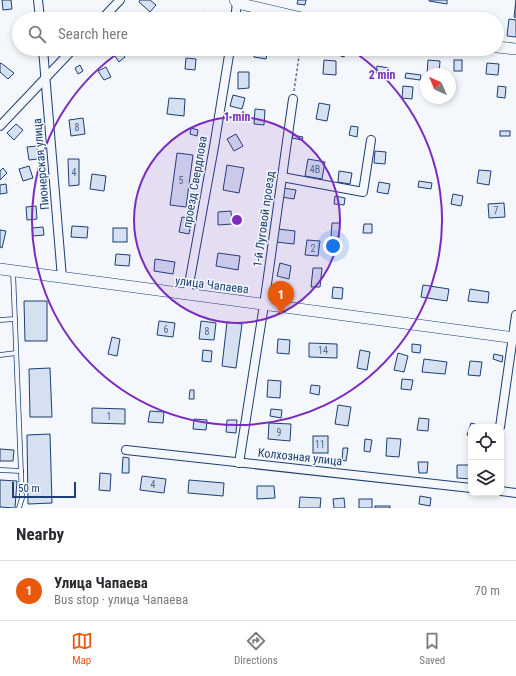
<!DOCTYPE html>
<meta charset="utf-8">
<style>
body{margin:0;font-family:"Roboto Condensed",sans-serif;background:#f7f7f7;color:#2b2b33}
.controls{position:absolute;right:12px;bottom:12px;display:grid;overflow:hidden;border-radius:8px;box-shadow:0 2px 6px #0003}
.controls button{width:36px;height:36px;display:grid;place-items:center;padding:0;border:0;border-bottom:1px solid #e1e1e2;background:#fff;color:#2b2b33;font:20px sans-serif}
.compass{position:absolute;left:420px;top:68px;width:36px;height:36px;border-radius:50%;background:#fff;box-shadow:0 2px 6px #0003;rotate:316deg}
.scale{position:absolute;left:12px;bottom:10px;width:64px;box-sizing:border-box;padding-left:4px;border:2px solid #1d3f73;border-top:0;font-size:11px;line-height:14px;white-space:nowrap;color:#1d3f73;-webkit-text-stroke:3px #f4f7fb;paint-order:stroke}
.you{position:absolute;left:333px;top:246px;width:14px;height:14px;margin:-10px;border:3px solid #fff;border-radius:50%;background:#1a73e8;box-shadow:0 0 0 6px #1a73e833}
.badge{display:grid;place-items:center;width:26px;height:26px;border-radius:50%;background:#ea580c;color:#fff;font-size:13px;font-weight:700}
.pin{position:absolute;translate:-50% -33px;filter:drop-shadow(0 1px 2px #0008)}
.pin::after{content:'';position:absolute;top:21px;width:14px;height:12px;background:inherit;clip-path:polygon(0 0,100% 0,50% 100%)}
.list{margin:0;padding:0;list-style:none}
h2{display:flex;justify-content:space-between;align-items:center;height:52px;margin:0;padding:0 16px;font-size:17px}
h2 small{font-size:13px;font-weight:400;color:#7c7c81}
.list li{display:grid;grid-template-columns:26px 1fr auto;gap:12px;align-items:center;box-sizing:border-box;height:60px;padding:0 16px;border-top:1px solid #e1e1e2}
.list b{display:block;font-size:15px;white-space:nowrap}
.list p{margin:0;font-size:13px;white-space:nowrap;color:#7c7c81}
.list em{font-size:13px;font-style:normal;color:#7c7c81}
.icon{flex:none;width:22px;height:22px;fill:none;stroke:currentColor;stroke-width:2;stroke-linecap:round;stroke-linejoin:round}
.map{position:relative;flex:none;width:516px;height:508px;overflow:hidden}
.search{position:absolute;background:#fff;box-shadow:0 2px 6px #0003;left:12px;right:12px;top:12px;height:44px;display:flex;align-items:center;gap:10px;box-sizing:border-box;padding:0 14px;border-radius:22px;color:#7c7c81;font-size:15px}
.sheet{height:112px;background:#fff}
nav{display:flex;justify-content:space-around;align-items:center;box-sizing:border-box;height:56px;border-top:1px solid #e1e1e2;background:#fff;font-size:11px;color:#7c7c81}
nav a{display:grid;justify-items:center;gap:2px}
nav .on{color:#ea580c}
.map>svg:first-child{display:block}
</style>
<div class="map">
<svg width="516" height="508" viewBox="0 0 516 508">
<rect width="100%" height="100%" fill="#f4f7fb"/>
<g fill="#d5e0f0" stroke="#1d3f73">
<polygon points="2,0 11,0 12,9 3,10"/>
<polygon points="140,0 150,0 156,5 150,12 139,2"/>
<polygon points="298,0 306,0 305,5 297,4"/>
<polygon points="429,0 447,0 447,4 429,1"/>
<polygon points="516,0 516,18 514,17"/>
<polygon points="204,12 210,16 209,19 201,19"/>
<polygon points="509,19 516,20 516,37 507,36"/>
<polygon points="116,49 119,49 125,57 119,62 112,52"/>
<polygon points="255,49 268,49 266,59 254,57"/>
<polygon points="339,49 346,49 344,57 338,55"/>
<polygon points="186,58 196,59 195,70 185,69"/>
<polygon points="324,60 336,61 336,75 323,74"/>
<polygon points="428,60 440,61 439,74 427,74"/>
<rect x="454" y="60" width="8" height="11"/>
<polygon points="1,63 14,73 8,79 0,72 0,64"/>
<polygon points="487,63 499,64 498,75 486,74"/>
<polygon points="80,65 83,71 78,74 75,68"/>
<polygon points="377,66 389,68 388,75 376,73"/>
<polygon points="106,67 111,77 104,80 98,71"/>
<polygon points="238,72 249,72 249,88 238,89"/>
<polygon points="406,73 421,75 420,80 405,78"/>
<polygon points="403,86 413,87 412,99 402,98"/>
<polygon points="498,86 506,87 505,98 497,97"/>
<polygon points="233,95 245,98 242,109 230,106"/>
<polygon points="169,98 185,99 184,116 167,114"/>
<polygon points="319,103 330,105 327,121 316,119"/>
<polygon points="255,109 265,110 264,125 254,124"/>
<polygon points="83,118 85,134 71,136 69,120"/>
<polygon points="16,124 23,130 14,140 7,133"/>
<polygon points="351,126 358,127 357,137 349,135"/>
<polygon points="191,128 198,130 197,136 190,134"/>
<rect x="500" y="131" width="10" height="5"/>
<polygon points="236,134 243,146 234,151 227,139"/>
<polygon points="293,135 303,137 302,140 292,138"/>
<polygon points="37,146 38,159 29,160 27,147"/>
<polygon points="375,151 386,152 385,164 374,163"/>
<polygon points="177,153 193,155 186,207 170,205"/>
<polygon points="68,159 79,159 79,185 69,186"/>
<polygon points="308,159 325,162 322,179 305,176"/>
<polygon points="227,165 244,168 239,193 223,190"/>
<polygon points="29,166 33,178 23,181 19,169"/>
<polygon points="3,168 7,173 0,180 0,171"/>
<polygon points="479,170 491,171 489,185 477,183"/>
<polygon points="339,171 352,173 350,184 338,182"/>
<polygon points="92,174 106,176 104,191 90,189"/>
<polygon points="419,181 432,183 431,189 418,187"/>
<polygon points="379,182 390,184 388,194 377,192"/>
<polygon points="6,184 7,193 0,194 0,185"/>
<polygon points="283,188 296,190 294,199 281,197"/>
<polygon points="453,194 463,196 461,206 451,204"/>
<polygon points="335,196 345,198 344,205 334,204"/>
<polygon points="504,203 505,217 489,218 488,204"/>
<polygon points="36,206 37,219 27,220 26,207"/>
<polygon points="231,211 232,224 218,225 218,212"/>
<polygon points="182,217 192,219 189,234 179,232"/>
<polygon points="332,223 340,223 339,237 331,236"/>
<polygon points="364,224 372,224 372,233 363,233"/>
<polygon points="72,226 88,227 87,238 71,237"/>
<polygon points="43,227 44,235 33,236 32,228"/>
<rect x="113" y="228" width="14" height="14"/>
<polygon points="278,229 295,231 294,244 276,242"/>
<polygon points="0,230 6,231 2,248 0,247"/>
<polygon points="307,240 320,241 318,256 305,255"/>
<polygon points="218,253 240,256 238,270 216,266"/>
<polygon points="116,254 130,255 129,266 115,265"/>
<polygon points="155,259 175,262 173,274 154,271"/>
<polygon points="280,263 291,266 289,279 277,276"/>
<polygon points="313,268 322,268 320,287 311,287"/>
<polygon points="423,285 449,289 447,301 421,297"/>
<polygon points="333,287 343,288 342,299 332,298"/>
<polygon points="470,289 489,292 488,303 468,301"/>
<polygon points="24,301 47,301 47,341 25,341"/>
<polygon points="159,321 175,323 173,337 157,335"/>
<polygon points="201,321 216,323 214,340 199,339"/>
<polygon points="227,322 242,324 236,368 222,366"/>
<polygon points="112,337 120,339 117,356 108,354"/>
<polygon points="278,339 290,340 289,354 277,353"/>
<polygon points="309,343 337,344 337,358 309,357"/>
<polygon points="412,344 421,345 420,353 412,352"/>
<polygon points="203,350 212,351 211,362 202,361"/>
<polygon points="360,350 370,352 367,370 357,368"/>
<polygon points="398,353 408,356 404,372 394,370"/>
<polygon points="494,354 503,356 502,362 493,359"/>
<polygon points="424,359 447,362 445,374 422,372"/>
<polygon points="470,361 482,362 480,376 468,375"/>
<polygon points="50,368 52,417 30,417 29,369"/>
<polygon points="402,379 413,380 411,390 401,389"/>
<polygon points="268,380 281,381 280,398 267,397"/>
<polygon points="311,385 320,386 319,395 310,393"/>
<polygon points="190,390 194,390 194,399 189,399"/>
<polygon points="338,405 351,407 348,426 335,424"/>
<polygon points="92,408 125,409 125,424 92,423"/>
<polygon points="271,409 282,410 281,418 270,416"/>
<polygon points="150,411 164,412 163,423 148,422"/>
<polygon points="419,418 429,419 428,431 417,430"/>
<polygon points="194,419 207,420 206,430 193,429"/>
<polygon points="227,420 237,420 236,433 226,432"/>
<polygon points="269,423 291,424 290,441 268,439"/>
<polygon points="471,423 482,426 481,427 471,427 471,436 467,435"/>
<polygon points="50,434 52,503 28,504 27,435"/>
<rect x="313" y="436" width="15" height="17"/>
<polygon points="387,438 401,439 399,457 386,456"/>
<polygon points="365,439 372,440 370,452 364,451"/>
<polygon points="343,448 348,448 346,461 342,460"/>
<polygon points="0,449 14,450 13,461 0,461"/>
<polygon points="123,457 129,458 129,473 122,473"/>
<polygon points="418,462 428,462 427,473 419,473"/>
<polygon points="457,465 471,465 471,479 457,478"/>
<polygon points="100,473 111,474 110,491 99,490"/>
<polygon points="142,476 166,479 164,493 140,490"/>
<polygon points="0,480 17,481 15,508 0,507"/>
<polygon points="189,480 224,483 223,496 188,493"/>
<polygon points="257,486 274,486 275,498 257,499"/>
<polygon points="420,496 431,498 430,506 419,504"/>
<polygon points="300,497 321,498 320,508 299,508"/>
<polygon points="344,498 345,508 334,508 333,499"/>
<rect x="359" y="499" width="13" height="9"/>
<rect x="375" y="506" width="15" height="2"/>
</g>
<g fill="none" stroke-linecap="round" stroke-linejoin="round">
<g stroke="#1d3f73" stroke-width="5.5">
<g id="lane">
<polyline points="13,271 22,498 19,508"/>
<polyline points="0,320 15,319"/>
<polyline points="0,355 16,353"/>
<polyline points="0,470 21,471"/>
</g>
</g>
<g stroke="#1d3f73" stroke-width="10">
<g id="street">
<polyline points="38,0 40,19"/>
<polyline points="102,19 120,0"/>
<polyline points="235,19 237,3"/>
<polyline points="43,49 62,278"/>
<polyline points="0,126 73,49"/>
<polyline points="282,177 363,192 371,140"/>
<polyline points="187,295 214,147 230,49"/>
<polyline points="500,427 516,315"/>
<polyline points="126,450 471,488"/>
<polyline points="239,463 264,305 293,99"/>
<polyline points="501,491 516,493"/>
</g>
</g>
<g stroke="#1d3f73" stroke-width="12">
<g id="secondary">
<polyline points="235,0 237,3 306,19"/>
<polyline points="497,47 516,49"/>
<polyline points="0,269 516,338"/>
</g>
</g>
<polyline stroke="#5e769c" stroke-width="1.5" stroke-dasharray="3 2" stroke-linecap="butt" points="294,91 300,49"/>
<use href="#lane" stroke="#f4f7fb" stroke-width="4"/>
<use href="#street" stroke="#f4f7fb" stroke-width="8"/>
<use href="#secondary" stroke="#f4f7fb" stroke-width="11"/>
</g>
<circle cx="237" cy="220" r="103" fill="#7b2cbf" fill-opacity=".12"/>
<g fill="none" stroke="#7b2cbf" stroke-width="2">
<circle cx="237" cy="220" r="103"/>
<path d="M198 19A205 205 0 0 1 276 19M350 49A205 205 0 1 1 124 49"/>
</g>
<g text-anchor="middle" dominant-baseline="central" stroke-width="3" stroke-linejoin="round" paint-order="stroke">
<g font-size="10" fill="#4b6792">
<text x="77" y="127">8</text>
<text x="315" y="169">4В</text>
<text x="74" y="172">4</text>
<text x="181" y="180">5</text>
<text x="496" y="210">7</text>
<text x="313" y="248">2</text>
<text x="166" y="329">6</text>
<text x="207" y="331">8</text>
<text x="323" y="350">14</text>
<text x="109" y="416">1</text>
<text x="279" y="432">9</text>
<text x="320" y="444">11</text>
<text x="153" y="484">4</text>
</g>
<g font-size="12" fill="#1d3f73" stroke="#f4f7fb">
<text transform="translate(41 164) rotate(-95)">Пионерская улица</text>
<text transform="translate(195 182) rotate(-80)">проезд Свердлова</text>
<text transform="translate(264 219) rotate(-82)">1-й Луговой проезд</text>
<text transform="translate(212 285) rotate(7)">улица Чапаева</text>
<text transform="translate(300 457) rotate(6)">Колхозная улица</text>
</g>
</g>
<circle cx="237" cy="220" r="6" fill="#7b2cbf" stroke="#f4f7fb" stroke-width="2"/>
<g font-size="12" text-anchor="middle" font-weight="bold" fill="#7b2cbf" stroke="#f4f7fb" stroke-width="3" stroke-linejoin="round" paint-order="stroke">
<text x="382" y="79">2 min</text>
<text x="237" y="121">1 min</text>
</g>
</svg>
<div class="controls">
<button><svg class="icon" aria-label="locate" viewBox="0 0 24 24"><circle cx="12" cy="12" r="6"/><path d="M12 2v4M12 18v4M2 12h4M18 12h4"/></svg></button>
<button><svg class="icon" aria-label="layers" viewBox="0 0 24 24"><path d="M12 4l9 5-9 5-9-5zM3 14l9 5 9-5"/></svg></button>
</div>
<svg class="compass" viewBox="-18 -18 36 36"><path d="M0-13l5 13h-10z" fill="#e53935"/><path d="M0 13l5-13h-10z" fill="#7c7c81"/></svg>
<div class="scale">50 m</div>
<div class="you"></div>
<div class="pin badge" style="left:281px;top:314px">1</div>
<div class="search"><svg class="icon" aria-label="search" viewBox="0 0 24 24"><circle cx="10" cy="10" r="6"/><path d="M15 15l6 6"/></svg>Search here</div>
</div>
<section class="sheet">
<h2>Nearby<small></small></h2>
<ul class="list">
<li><span class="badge">1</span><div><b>Улица Чапаева</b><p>Bus stop · улица Чапаева</p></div><em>70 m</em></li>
</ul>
</section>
<nav>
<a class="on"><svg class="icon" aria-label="map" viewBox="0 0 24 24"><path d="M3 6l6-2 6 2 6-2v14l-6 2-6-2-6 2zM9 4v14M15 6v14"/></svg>Map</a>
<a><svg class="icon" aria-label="directions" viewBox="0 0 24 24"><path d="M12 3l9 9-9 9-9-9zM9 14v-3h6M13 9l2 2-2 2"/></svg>Directions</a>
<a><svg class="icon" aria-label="saved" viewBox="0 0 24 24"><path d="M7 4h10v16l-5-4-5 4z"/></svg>Saved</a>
</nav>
